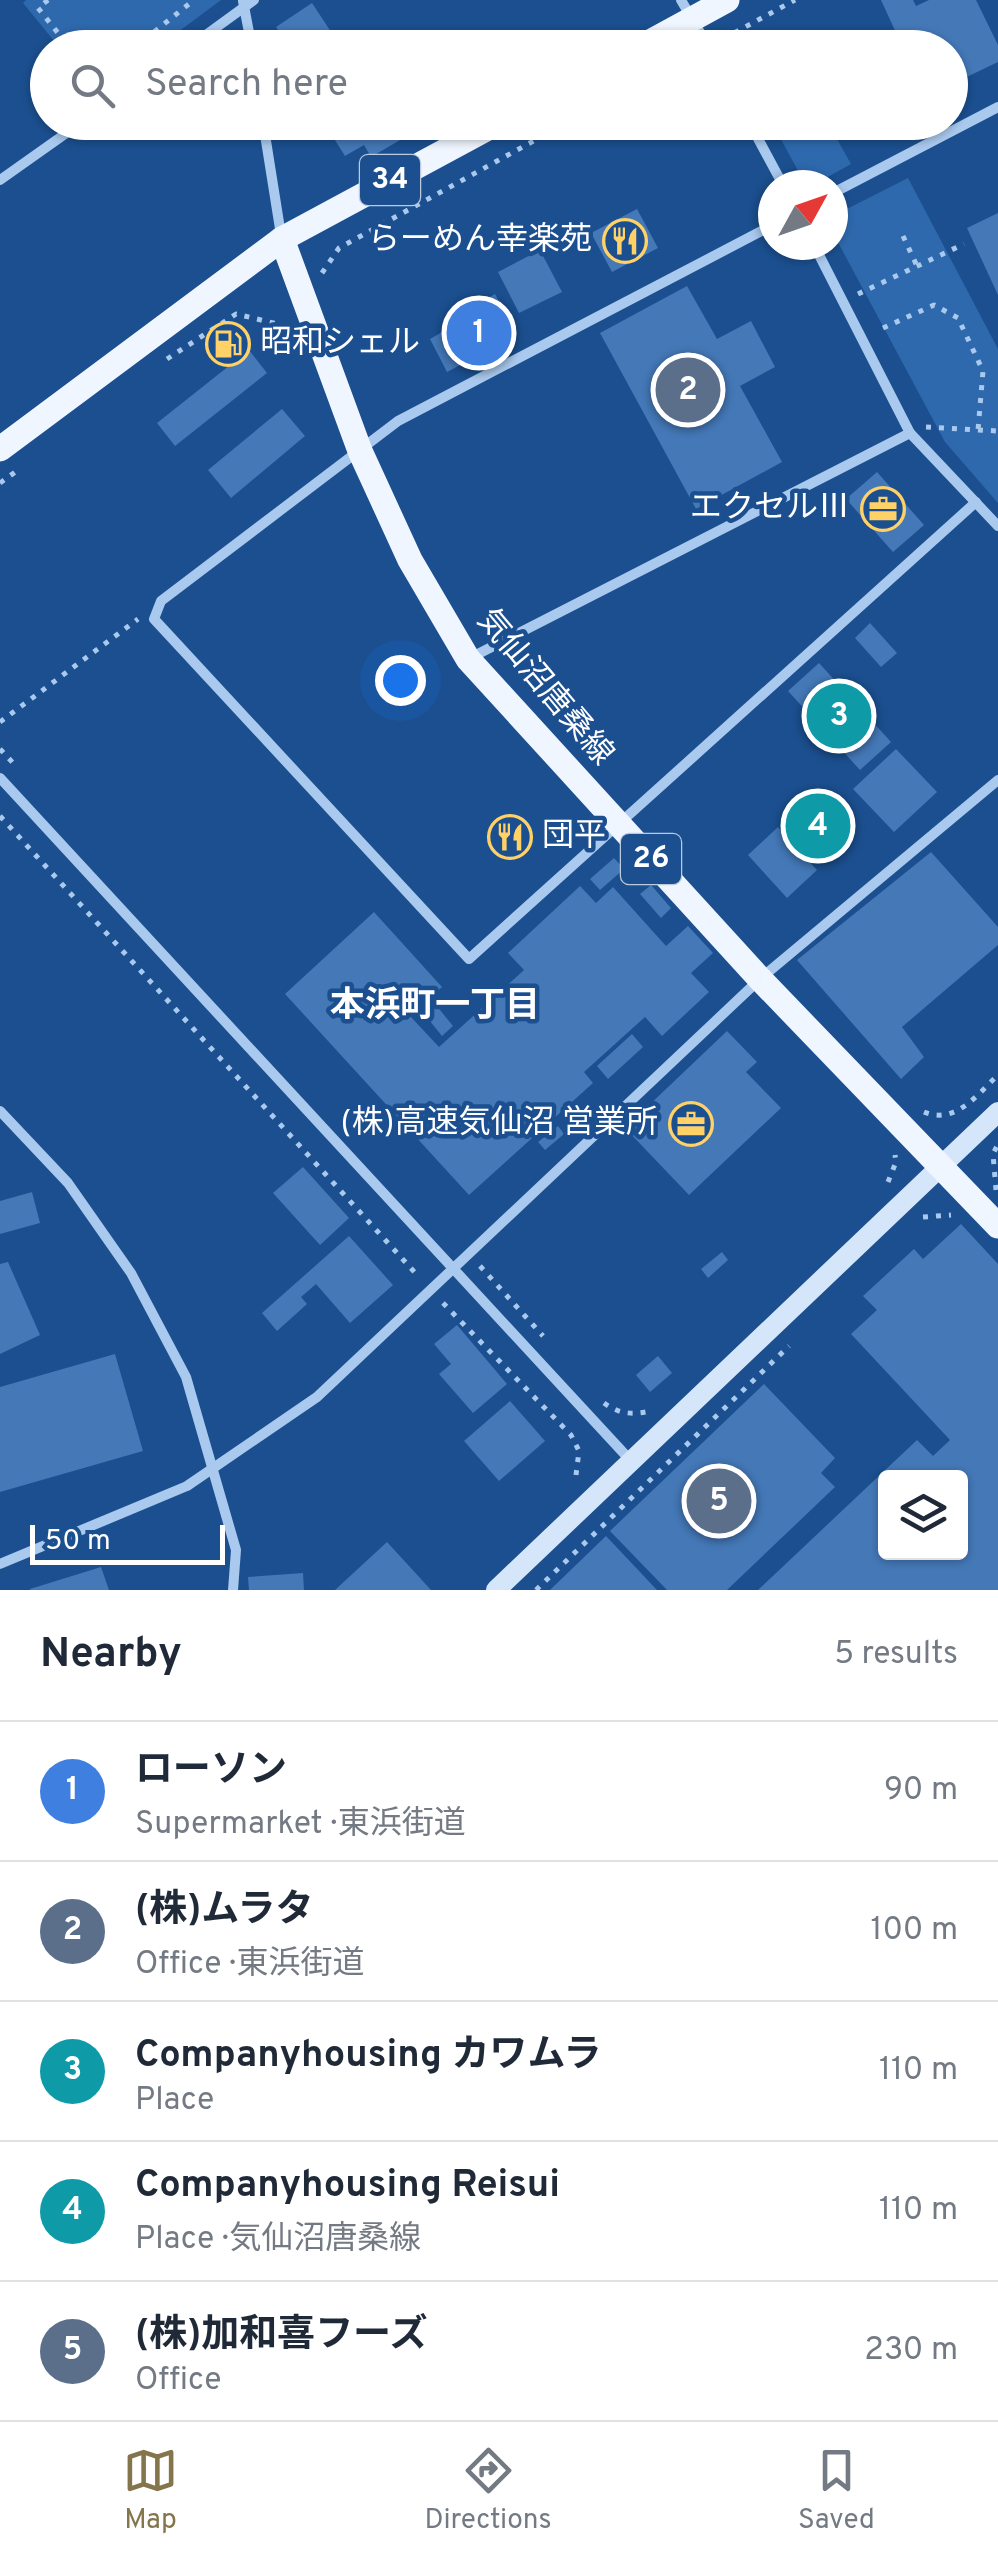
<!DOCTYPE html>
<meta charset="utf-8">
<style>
body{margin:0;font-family:Overpass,"Noto Sans JP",sans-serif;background:#f6f6f7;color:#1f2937}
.controls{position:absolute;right:30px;bottom:30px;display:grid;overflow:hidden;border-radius:10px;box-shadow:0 2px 8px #0004}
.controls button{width:90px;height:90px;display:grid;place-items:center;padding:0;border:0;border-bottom:2px solid #e0e1e3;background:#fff;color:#1f2937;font:50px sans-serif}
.compass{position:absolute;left:758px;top:170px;width:90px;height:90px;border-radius:50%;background:#fff;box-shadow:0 2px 8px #0004;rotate:50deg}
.scale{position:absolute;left:30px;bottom:25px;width:195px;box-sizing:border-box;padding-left:10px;border:5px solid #fff;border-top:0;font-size:28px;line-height:35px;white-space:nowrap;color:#fff;-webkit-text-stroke:8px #1b4f8f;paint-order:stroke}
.you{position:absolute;left:400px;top:680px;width:35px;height:35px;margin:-25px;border:8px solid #fff;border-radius:50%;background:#1a73e8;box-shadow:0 0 0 15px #1a73e833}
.badge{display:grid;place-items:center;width:65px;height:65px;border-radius:50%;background:#84754c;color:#fff;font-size:32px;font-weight:700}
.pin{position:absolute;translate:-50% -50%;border:5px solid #fff;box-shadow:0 2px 10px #0006}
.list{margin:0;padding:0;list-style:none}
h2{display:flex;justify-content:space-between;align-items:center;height:130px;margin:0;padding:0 40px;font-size:42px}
h2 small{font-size:32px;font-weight:400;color:#747a83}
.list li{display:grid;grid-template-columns:65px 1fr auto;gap:30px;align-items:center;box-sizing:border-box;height:140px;padding:0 40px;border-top:2px solid #e0e1e3}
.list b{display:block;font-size:38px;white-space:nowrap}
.list p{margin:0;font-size:32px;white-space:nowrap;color:#747a83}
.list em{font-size:32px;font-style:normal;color:#747a83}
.icon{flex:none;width:55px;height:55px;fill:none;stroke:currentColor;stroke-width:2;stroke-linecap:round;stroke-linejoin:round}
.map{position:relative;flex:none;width:998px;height:1590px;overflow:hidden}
.search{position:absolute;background:#fff;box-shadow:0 2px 8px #0004;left:30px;right:30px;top:30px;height:110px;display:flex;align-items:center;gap:25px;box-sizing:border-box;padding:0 35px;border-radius:55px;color:#747a83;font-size:38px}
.sheet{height:830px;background:#fff}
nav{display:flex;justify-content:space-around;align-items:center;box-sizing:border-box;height:140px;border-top:2px solid #e0e1e3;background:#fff;font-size:28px;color:#747a83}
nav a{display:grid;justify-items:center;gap:5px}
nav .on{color:#84754c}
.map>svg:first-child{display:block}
</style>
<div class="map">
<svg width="998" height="1590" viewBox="0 0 998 1590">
<rect width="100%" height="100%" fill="#1b4f8f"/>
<g fill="#2e69ad">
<polygon points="26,0 221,0 158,47 59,47 23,3"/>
<polygon points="772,123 828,123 851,164 815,184 802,178"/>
<polygon points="908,178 998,349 998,503 945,442 833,233 833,216"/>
</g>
<g fill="#4478b7" fill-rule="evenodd">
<polygon points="881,0 913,0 916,6 929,0 976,0 998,45 998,62 950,85 950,48 903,48"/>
<polygon points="312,3 339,44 335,48 290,48 276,27"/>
<polygon points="357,122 399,122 407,136 371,157 364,145 345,156 333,137"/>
<polygon points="637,209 658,248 612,272 591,233"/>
<polygon points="998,213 998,295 967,228"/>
<polygon points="540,250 562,292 519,313 498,272"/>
<polygon points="687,286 717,339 751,321 775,367 740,386 782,462 696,509 600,333"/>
<polygon points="495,294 517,335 447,372 430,339 446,330 442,323"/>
<polygon points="249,350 267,373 175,446 157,423"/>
<polygon points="282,409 305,436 231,498 208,470"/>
<polygon points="877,472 924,525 893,552 846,499"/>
<polygon points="870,623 897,653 881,667 855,638"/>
<polygon points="819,663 891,742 860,770 788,691"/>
<polygon points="896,749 937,792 894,832 853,789"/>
<polygon points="819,794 849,829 818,857 787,823"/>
<polygon points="778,827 817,870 787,898 748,855"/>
<polygon points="931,852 998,927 998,945 902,1027 924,1057 901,1079 797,960"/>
<polygon points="614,858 624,869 600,890 590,879"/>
<polygon points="651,885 671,908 661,918 640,894"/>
<polygon points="580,886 596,903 613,887 666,946 688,926 713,953 691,973 709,992 662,1036 645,1017 584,1072 593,1083 469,1195 285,994 374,912 442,987 410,1016 439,1047 524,970 508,953"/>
<polygon points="436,1005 453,1026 442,1036 425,1015"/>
<polygon points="727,1031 757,1062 746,1072 781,1108 689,1195 625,1128"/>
<polygon points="632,1034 643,1047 608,1079 597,1066"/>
<polygon points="558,1126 564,1134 545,1150 538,1142"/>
<polygon points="303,1167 349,1218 320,1245 273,1193"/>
<polygon points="32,1192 40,1223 0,1234 0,1201"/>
<path d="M 961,1224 L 998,1264 L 998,1590 L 758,1590 L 917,1440 L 933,1456 L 950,1440 L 851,1334 L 877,1310 L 863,1296 L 914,1249 L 923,1259 ZM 886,1478 L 960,1478 L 960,1552 L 886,1552 Z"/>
<polygon points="349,1236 393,1285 350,1323 316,1284 301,1297 307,1304 277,1331 262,1313"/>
<polygon points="722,1252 728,1260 708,1278 701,1269"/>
<polygon points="8,1262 40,1335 0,1354 0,1264"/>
<polygon points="457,1325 507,1384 473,1413 439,1374 451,1364 434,1344"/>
<polygon points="115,1354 143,1451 0,1492 0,1387"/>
<polygon points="658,1356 672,1373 650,1392 636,1375"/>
<polygon points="764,1384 835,1458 821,1473 835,1487 727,1590 667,1590 610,1531"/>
<polygon points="510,1401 545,1441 499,1481 464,1441"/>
<polygon points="606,1536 657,1590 550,1590"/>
<polygon points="387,1542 431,1590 335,1590"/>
<polygon points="101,1567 109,1590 30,1590 30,1589"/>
<polygon points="303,1573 304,1590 249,1590 248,1577"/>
</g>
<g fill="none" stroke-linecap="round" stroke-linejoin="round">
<g stroke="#a9c9ee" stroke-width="5" stroke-dasharray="5 8" stroke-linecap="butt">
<polyline points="48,0 38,8 70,48"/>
<polyline points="148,37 156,48"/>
<polyline points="723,39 795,0"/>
<polyline points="134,48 194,0"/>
<polyline points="598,48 618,37"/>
<polyline points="903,236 917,266"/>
<polyline points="322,273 339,248 568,122"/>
<polyline points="858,294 964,244"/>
<polyline points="883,328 934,305 958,318 983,371 978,430"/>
<polyline points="167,359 236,314 286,326"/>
<polyline points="926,427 998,431"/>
<polyline points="0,483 18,470"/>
<polyline points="0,722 138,619"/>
<polyline points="0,749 14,764"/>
<polyline points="0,816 418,1276"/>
<path d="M 924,1112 C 955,1125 977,1095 998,1075"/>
<polyline points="888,1182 896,1162 895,1155"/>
<polyline points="996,1190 993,1154 997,1146"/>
<polyline points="923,1217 951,1215"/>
<polyline points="480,1266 543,1336"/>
<polyline points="443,1303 571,1435 579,1451 575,1483"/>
<path d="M 604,1403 C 619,1414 632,1415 650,1411"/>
<polyline points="536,1590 789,1346"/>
</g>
<g stroke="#a9c9ee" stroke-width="10">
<polyline points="681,0 709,48"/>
<polyline points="243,1 252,48"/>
<polyline points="188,48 254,0"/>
<polyline points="263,122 281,235"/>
<polyline points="749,122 783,185"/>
<polyline points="0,180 82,122"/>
<polyline points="833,193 998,107"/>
<polyline points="773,225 398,421 161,601 154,619 469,959 976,502"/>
<polyline points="814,245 910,433 998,526"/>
<polyline points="470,658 910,433"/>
<polyline points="0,778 631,1461"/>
<polyline points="0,1111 68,1183 131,1273 186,1377 236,1550 233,1590"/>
<polyline points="0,1564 187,1486 317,1397 760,979 998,780"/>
</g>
<polyline stroke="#d6e6fa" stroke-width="20" points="496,1590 998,1112"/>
<g stroke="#f0f6ff" stroke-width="25">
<polyline points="639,48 727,0"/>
<polyline points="282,239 360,451 410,560 468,659 760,979 998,1226"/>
<polyline points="0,449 282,239 499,122"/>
</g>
</g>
<defs>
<g id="restaurant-ring" transform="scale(2.25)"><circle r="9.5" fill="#1b4f8f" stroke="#ffd166" stroke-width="1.5"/><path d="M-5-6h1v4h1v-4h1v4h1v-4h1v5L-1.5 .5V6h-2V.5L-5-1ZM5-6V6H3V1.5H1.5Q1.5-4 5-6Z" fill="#ffd166"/></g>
<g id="fuel-ring" transform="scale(2.25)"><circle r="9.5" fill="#1b4f8f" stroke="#ffd166" stroke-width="1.5"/><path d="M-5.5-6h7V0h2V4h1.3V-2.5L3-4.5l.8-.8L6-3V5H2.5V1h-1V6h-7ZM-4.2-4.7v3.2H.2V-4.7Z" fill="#ffd166"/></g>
<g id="office-ring" transform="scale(2.25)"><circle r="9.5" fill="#1b4f8f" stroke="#ffd166" stroke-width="1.5"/><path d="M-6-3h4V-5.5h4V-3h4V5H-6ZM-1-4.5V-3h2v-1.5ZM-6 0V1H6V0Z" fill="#ffd166"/></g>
</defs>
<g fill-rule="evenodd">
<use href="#restaurant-ring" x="625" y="241"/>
<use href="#fuel-ring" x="228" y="344"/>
<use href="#office-ring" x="883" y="509"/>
<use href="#restaurant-ring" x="510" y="837"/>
<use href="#office-ring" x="691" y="1124"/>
</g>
<g text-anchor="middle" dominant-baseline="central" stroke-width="9" stroke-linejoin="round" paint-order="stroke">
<g fill="#1b4f8f" stroke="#bbcadd" stroke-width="2.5">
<rect x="360" y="155" width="60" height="50" rx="8"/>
<rect x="621" y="834" width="60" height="50" rx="8"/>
</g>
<g font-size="30" font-weight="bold" fill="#fff">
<text x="390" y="180">34</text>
<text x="651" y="859">26</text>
</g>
<g font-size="32" fill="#fff" stroke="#1b4f8f" text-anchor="end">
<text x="592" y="241">らーめん幸楽苑</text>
<text x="260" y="344" text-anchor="start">昭和シェル</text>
<text x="850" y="509">エクセルⅢ</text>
<text x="542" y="837" text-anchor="start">団平</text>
<text x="658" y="1124">(株)高速気仙沼 営業所</text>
</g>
<g font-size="32" fill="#fff" stroke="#1b4f8f">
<text transform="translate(544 688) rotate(50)">気仙沼唐桑線</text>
</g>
<g font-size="35" font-weight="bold" fill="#fff" stroke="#1b4f8f">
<text x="435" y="1007">本浜町一丁目</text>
</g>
</g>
</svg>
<div class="controls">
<button><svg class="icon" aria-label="layers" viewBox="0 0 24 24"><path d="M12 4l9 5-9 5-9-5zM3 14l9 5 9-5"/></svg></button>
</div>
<svg class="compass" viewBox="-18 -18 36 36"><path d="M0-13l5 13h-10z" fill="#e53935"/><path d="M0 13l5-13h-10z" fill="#747a83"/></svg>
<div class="scale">50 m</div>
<div class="you"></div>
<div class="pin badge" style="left:479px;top:333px;background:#3f7fe0">1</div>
<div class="pin badge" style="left:688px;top:390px;background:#5c6f8a">2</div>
<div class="pin badge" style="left:839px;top:716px;background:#0f9aa8">3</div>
<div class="pin badge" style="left:818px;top:826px;background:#0f9aa8">4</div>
<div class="pin badge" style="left:719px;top:1501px;background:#5c6f8a">5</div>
<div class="search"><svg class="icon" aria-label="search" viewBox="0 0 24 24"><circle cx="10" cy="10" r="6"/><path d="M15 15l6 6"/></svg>Search here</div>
</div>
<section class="sheet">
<h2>Nearby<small>5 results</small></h2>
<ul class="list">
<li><span class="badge" style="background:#3f7fe0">1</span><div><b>ローソン</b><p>Supermarket · 東浜街道</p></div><em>90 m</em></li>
<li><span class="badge" style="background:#5c6f8a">2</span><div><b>(株)ムラタ</b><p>Office · 東浜街道</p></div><em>100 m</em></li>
<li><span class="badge" style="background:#0f9aa8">3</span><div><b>Companyhousing カワムラ</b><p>Place</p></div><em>110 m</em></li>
<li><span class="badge" style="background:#0f9aa8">4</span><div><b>Companyhousing Reisui</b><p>Place · 気仙沼唐桑線</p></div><em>110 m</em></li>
<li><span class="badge" style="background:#5c6f8a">5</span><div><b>(株)加和喜フーズ</b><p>Office</p></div><em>230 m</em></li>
</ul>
</section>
<nav>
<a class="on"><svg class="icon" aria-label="map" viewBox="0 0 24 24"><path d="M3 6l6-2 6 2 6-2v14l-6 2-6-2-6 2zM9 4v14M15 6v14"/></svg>Map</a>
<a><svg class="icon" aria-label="directions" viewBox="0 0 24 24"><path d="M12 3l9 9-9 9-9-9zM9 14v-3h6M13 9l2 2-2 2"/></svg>Directions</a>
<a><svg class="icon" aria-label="saved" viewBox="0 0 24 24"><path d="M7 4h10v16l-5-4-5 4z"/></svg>Saved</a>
</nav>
